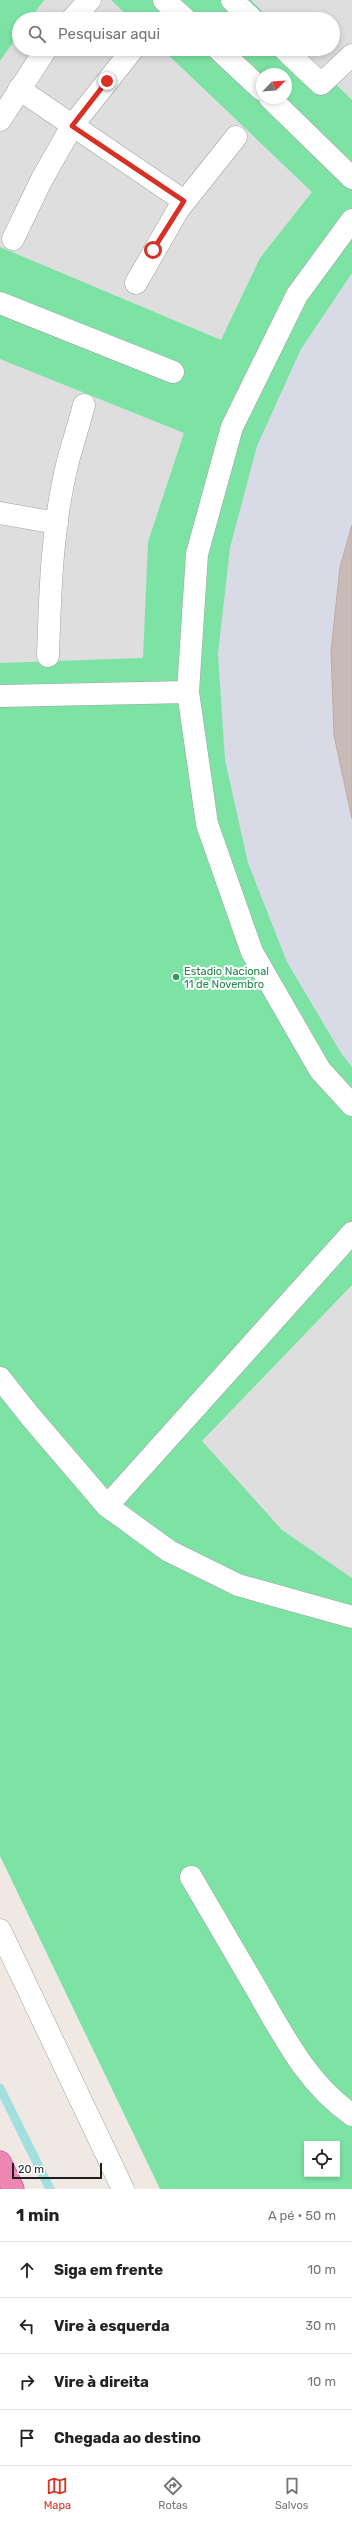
<!DOCTYPE html>
<html lang="pt">
<meta charset="utf-8">
<style>
body{margin:0;font-family:Rubik,sans-serif;background:#f6f6f6;color:#222}
.controls{position:absolute;right:12px;bottom:12px;display:grid;overflow:hidden;border-radius:0px;box-shadow:0 2px 6px #0003}
.controls button{width:36px;height:36px;display:grid;place-items:center;padding:0;border:0;border-bottom:1px solid #e0e0e0;background:#fff;color:#222;font:20px sans-serif}
.compass{position:absolute;left:256px;top:68px;width:36px;height:36px;border-radius:50%;background:#fff;box-shadow:0 2px 6px #0003;rotate:65deg}
.scale{position:absolute;left:12px;bottom:10px;width:90px;box-sizing:border-box;padding-left:4px;border:2px solid #1e1e1e;border-top:0;font-size:11px;line-height:14px;white-space:nowrap;color:#1e1e1e;-webkit-text-stroke:3px #fff;paint-order:stroke}
.stop{position:absolute;width:12px;height:12px;margin:-9px;border:3px solid #d93025;border-radius:50%;background:#fff}
.stop.end{background:#d93025;border-color:#fff;box-shadow:0 1px 4px #0008}
.list{margin:0;padding:0;list-style:none}
h2{display:flex;justify-content:space-between;align-items:center;height:52px;margin:0;padding:0 16px;font-size:17px}
h2 small{font-size:13px;font-weight:400;color:#767676}
.list li{display:grid;grid-template-columns:26px 1fr auto;gap:12px;align-items:center;box-sizing:border-box;height:56px;padding:0 16px;border-top:1px solid #e0e0e0}
.list b{display:block;font-size:15px;white-space:nowrap}
.list em{font-size:13px;font-style:normal;color:#767676}
.icon{flex:none;width:22px;height:22px;fill:none;stroke:currentColor;stroke-width:2;stroke-linecap:round;stroke-linejoin:round}
.map{position:relative;flex:none;width:352px;height:2189px;overflow:hidden}
.search{position:absolute;background:#fff;box-shadow:0 2px 6px #0003;left:12px;right:12px;top:12px;height:44px;display:flex;align-items:center;gap:10px;box-sizing:border-box;padding:0 14px;border-radius:22px;color:#767676;font-size:15px}
.sheet{height:276px;background:#fff}
nav{display:flex;justify-content:space-around;align-items:center;box-sizing:border-box;height:56px;border-top:1px solid #e0e0e0;background:#fff;font-size:11px;color:#767676}
nav a{display:grid;justify-items:center;gap:2px}
nav .on{color:#d93025}
.map>svg:first-child{display:block}
</style>
<div class="map">
<svg width="352" height="2189" viewBox="0 0 352 2189">
<rect width="100%" height="100%" fill="#f0e9e3"/>
<path fill="#7de3a5" fill-rule="evenodd" d="M 0,0 L 352,0 L 352,2189 L 160,2189 L 0,1856 ZM 19,19 L 333,19 L 333,49 L 19,49 ZM 262,74 L 286,74 L 286,98 L 262,98 ZM 307,2144 L 337,2144 L 337,2174 L 307,2174 Z"/>
<g fill="#dedede">
<polygon points="44,0 111,0 131,19 30,19"/>
<polygon points="251,0 352,0 352,100 300,49 333,49 333,19 270,19"/>
<polygon points="19,34 19,49 162,49 312,192 260,258 221,340 0,247 0,61"/>
<polygon points="0,359 184,433 148,542 143,658 0,663"/>
<polygon points="352,1285 352,1578 282,1530 202,1441"/>
</g>
<polygon fill="#d8dbe5" points="352,273 352,525 340,567 331,651 334,735 352,819 352,1067 341,1053 287,962 248,863 225,760 218,654 230,548 257,446 301,349"/>
<g fill="none" stroke-linecap="round" stroke-linejoin="round">
<polyline stroke="#a2e0e0" stroke-width="9" points="0,2088 50,2189"/>
</g>
<polygon fill="#c8bab7" stroke="#c2aba5" points="352,525 352,819 334,735 331,651 340,567"/>
<g fill="none" stroke-linecap="round" stroke-linejoin="round">
<g stroke="#a2a2a2" stroke-width="23">
<g id="minor">
<polyline points="164,0 185,19"/>
<polyline points="232,0 252,19"/>
<polyline points="72,19 90,0"/>
<polyline points="218,49 262,90"/>
<polyline points="284,49 321,84 352,55"/>
<polyline points="19,89 184,201"/>
<polyline points="270,98 352,178"/>
<polyline points="0,120 46,49"/>
<polyline points="352,220 297,295 232,427 197,554 188,692 207,824 252,952 320,1070 352,1105"/>
<polyline points="13,239 42,179 72,126 133,49"/>
<polyline points="136,283 178,210 236,137"/>
<polyline points="0,303 173,372"/>
<polyline points="0,513 57,523"/>
<path d="M 48,656 C 50,591 52,525 68,461 C 73,443 79,424 84,405"/>
<polyline points="0,696 188,692"/>
<polyline points="0,1378 30,1416 107,1506 169,1551 238,1585 352,1617"/>
<polyline points="107,1506 352,1233"/>
<path d="M 191,1877 C 213,1915 235,1952 257,1990 C 284,2037 307,2083 352,2115"/>
<polyline points="0,1930 123,2189"/>
</g>
</g>
<g stroke="#e31b8d" stroke-width="23">
<polyline id="highway" points="0,2162 13,2189"/>
</g>
<use href="#minor" stroke="#fff" stroke-width="22"/>
<use href="#highway" stroke="#eb87b0" stroke-width="22"/>
</g>
<g fill="none" stroke-linecap="round" stroke-linejoin="round">
<polyline stroke="#d93025" stroke-width="5" points="107,81 72,126 184,201 153,250"/>
</g>
<circle fill="#2e9e5b" stroke="#fff" stroke-width="1.5" cx="176" cy="977" r="4"/>
<g text-anchor="middle" dominant-baseline="central" stroke-width="4" stroke-linejoin="round" paint-order="stroke">
<g font-size="11" fill="#27864d" stroke="#fff" text-anchor="start">
<text x="184" y="971">Estadio Nacional<tspan x="184" dy="13">11 de Novembro</tspan></text>
</g>
</g>
</svg>
<div class="controls">
<button><svg class="icon" aria-label="locate" viewBox="0 0 24 24"><circle cx="12" cy="12" r="6"/><path d="M12 2v4M12 18v4M2 12h4M18 12h4"/></svg></button>
</div>
<svg class="compass" viewBox="-18 -18 36 36"><path d="M0-13l5 13h-10z" fill="#e53935"/><path d="M0 13l5-13h-10z" fill="#767676"/></svg>
<div class="scale">20 m</div>
<div class="stop" style="left:153px;top:250px"></div>
<div class="stop end" style="left:107px;top:81px"></div>
<div class="search"><svg class="icon" aria-label="search" viewBox="0 0 24 24"><circle cx="10" cy="10" r="6"/><path d="M15 15l6 6"/></svg>Pesquisar aqui</div>
</div>
<section class="sheet">
<h2>1 min<small>A pé · 50 m</small></h2>
<ul class="list">
<li><svg class="icon" aria-label="ahead" viewBox="0 0 24 24"><path d="M12 20V5M6 11l6-6 6 6"/></svg><div><b>Siga em frente</b></div><em>10 m</em></li>
<li><svg class="icon" aria-label="left" viewBox="0 0 24 24"><path d="M17 20v-9H6M10 6l-5 5 5 5"/></svg><div><b>Vire à esquerda</b></div><em>30 m</em></li>
<li><svg class="icon" aria-label="right" viewBox="0 0 24 24"><path d="M7 20v-9h11M14 6l5 5-5 5"/></svg><div><b>Vire à direita</b></div><em>10 m</em></li>
<li><svg class="icon" aria-label="arrive" viewBox="0 0 24 24"><path d="M6 21V4h12l-3 4 3 4H6"/></svg><div><b>Chegada ao destino</b></div></li>
</ul>
</section>
<nav>
<a class="on"><svg class="icon" aria-label="map" viewBox="0 0 24 24"><path d="M3 6l6-2 6 2 6-2v14l-6 2-6-2-6 2zM9 4v14M15 6v14"/></svg>Mapa</a>
<a><svg class="icon" aria-label="directions" viewBox="0 0 24 24"><path d="M12 3l9 9-9 9-9-9zM9 14v-3h6M13 9l2 2-2 2"/></svg>Rotas</a>
<a><svg class="icon" aria-label="saved" viewBox="0 0 24 24"><path d="M7 4h10v16l-5-4-5 4z"/></svg>Salvos</a>
</nav>
